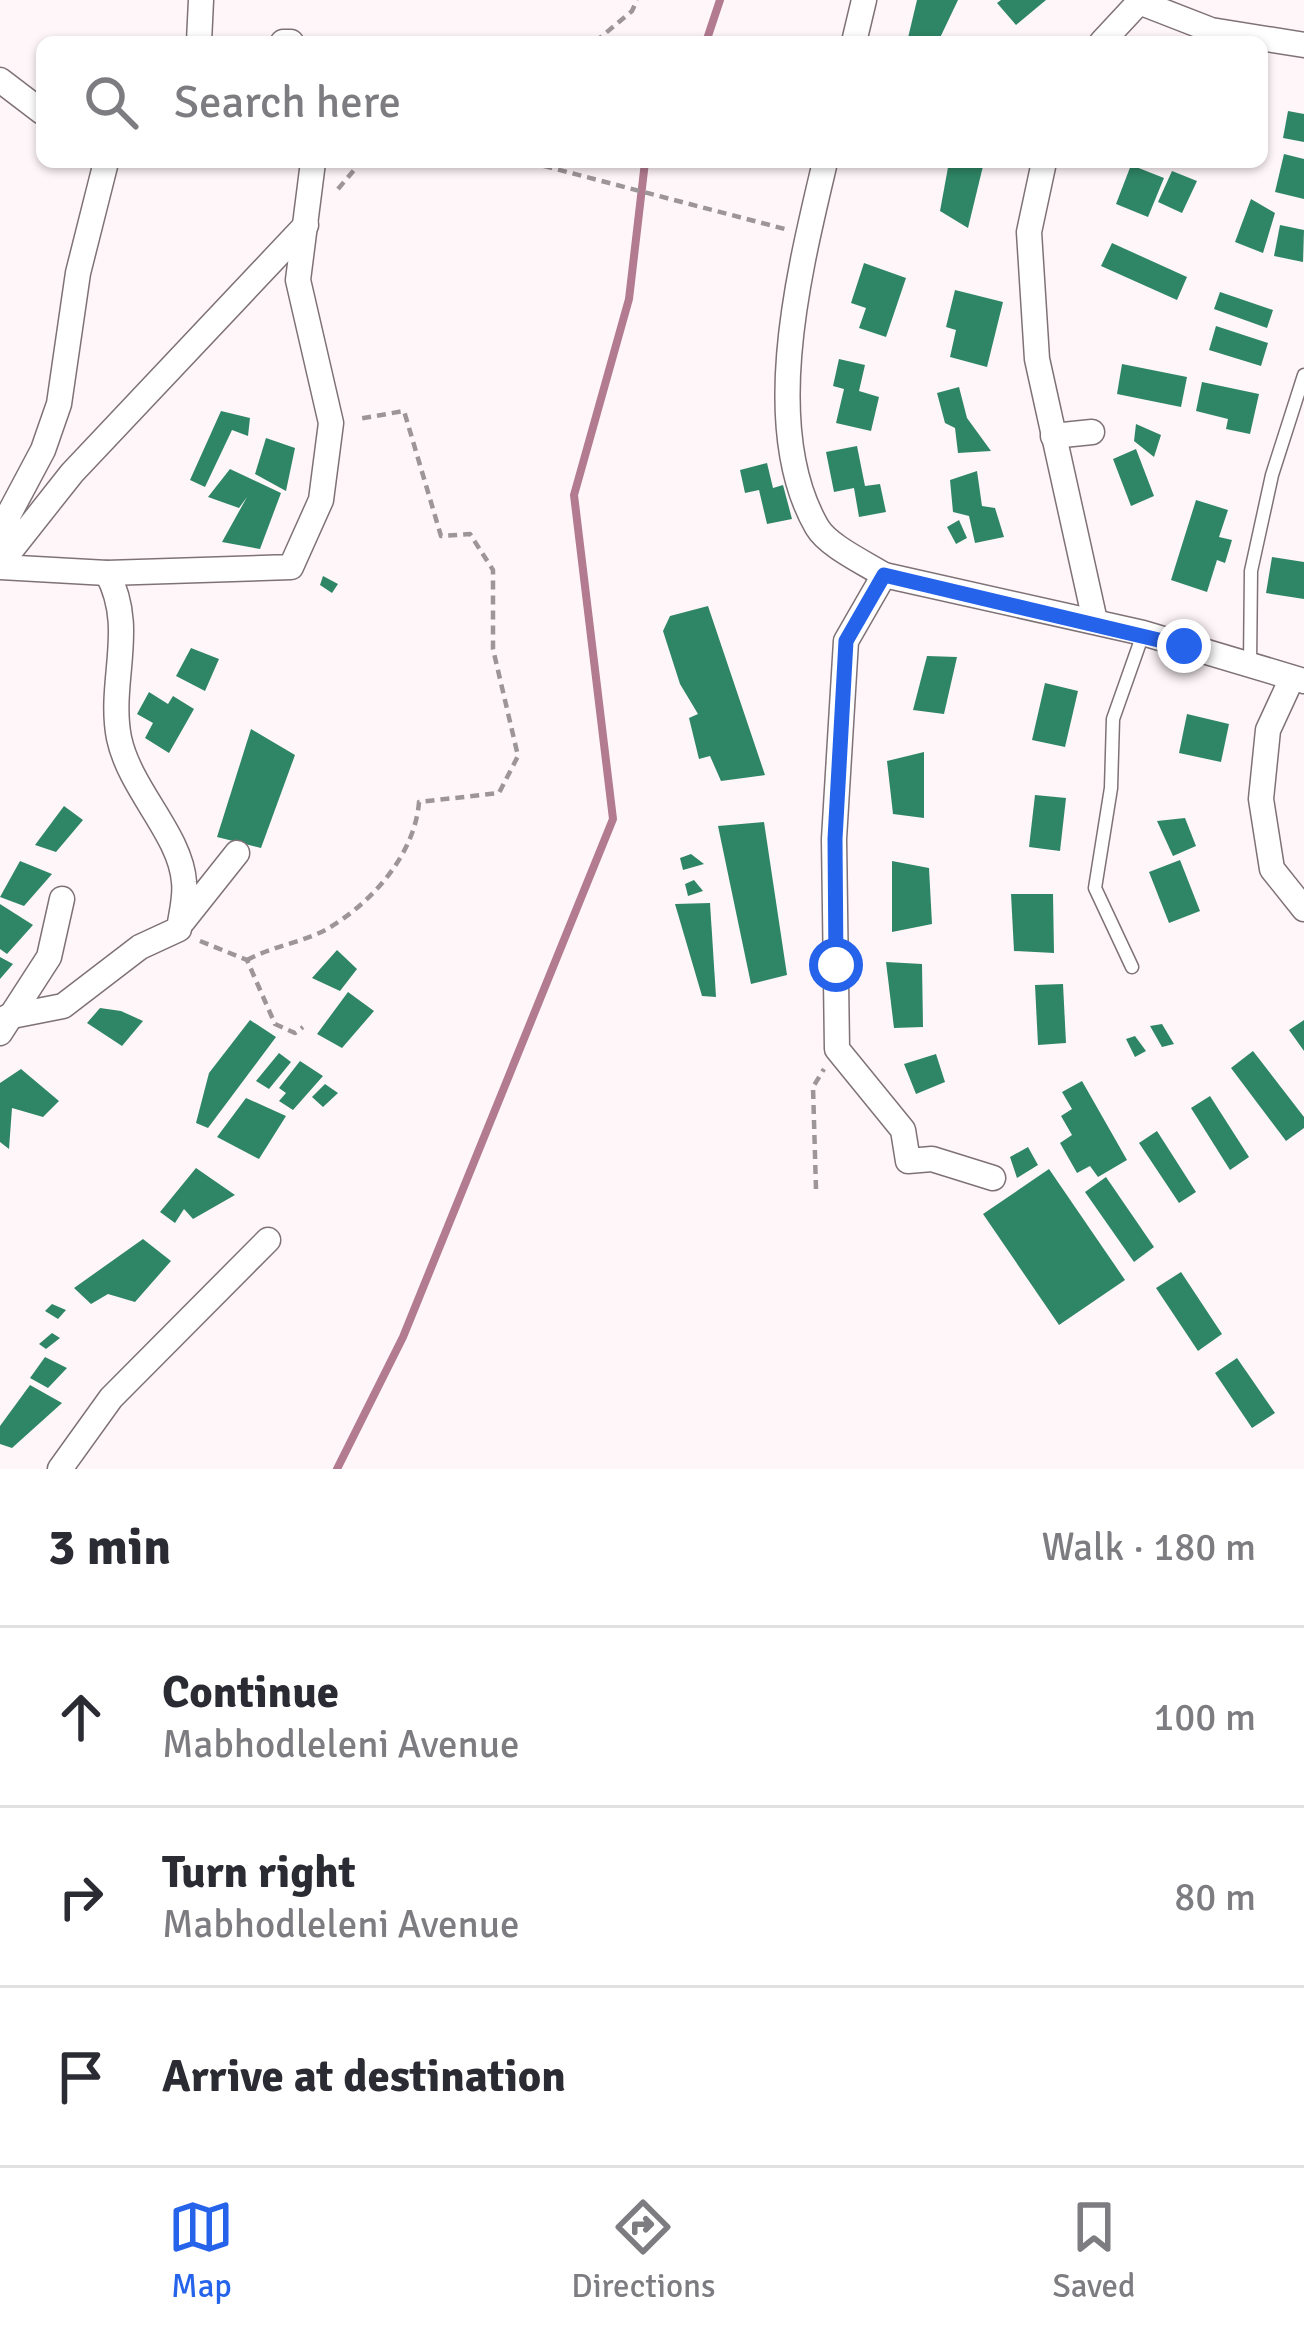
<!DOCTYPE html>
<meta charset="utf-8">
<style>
body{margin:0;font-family:Signika,sans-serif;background:#f2f2f3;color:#2b2b33}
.stop{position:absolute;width:36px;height:36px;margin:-27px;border:9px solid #2563eb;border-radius:50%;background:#fff}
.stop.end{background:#2563eb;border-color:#fff;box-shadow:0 3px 12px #0008}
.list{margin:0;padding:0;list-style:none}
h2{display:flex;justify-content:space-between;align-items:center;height:156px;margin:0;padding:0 48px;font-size:51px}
h2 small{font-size:39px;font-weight:400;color:#7c7c81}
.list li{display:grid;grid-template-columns:78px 1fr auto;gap:36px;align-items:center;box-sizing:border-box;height:180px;padding:0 48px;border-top:3px solid #e1e1e2}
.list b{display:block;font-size:45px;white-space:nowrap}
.list p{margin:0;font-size:39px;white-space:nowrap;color:#7c7c81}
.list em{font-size:39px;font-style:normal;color:#7c7c81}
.icon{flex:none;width:66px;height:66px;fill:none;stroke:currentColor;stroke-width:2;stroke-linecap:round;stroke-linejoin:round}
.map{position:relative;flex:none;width:1304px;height:1469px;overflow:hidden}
.search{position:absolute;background:#fff;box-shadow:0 3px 9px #0004;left:36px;right:36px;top:36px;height:132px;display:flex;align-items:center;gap:30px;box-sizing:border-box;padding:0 42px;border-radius:18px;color:#7c7c81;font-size:45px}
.sheet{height:696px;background:#fff}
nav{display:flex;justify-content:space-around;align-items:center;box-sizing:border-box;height:168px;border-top:3px solid #e1e1e2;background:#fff;font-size:33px;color:#7c7c81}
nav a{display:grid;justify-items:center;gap:6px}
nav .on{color:#2563eb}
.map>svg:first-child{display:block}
</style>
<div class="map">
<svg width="1304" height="1469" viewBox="0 0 1304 1469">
<rect width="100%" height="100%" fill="#fff6f9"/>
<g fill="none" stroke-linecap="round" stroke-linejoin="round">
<g stroke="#b27b90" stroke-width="8">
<polyline points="706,42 720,0"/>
<polyline points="337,1469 403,1337 613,819 574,495 629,299 645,162"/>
</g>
</g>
<g fill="#2f8667">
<polygon points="917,0 958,0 938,42 907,42"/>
<polygon points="1001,0 1046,0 1016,25 997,3"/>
<polygon points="1288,111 1304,114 1304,142 1283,138"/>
<polygon points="1284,154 1304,159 1304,199 1275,192"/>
<polygon points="949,162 984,162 968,228 940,211"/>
<polygon points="1131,165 1164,178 1148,217 1116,204"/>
<polygon points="1172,171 1197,181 1182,213 1158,202"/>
<polygon points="1251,199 1275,213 1263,253 1235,242"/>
<polygon points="1280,225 1304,230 1303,262 1274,256"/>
<polygon points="1112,243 1187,277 1177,300 1101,266"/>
<polygon points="864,263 906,278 886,337 859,328 866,308 851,303"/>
<polygon points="955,290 1003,302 987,367 950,357 956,330 946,327"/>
<polygon points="1220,292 1273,310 1267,328 1214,309"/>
<polygon points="1216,326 1268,343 1261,366 1209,350"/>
<polygon points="839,359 865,365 859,391 879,397 871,431 836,423 844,389 833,386"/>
<polygon points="1122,364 1187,377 1181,407 1117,394"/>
<polygon points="1202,382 1259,394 1250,434 1226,429 1228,419 1196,411"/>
<polygon points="959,387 967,418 991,451 958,453 955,428 945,423 937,393"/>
<polygon points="221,411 250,418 248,436 232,430 205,487 190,480"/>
<polygon points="1136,424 1161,435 1154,457 1134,441"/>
<polygon points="266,438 295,448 286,491 255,474"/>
<polygon points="857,446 865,486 880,484 886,512 859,517 854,488 834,492 826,452"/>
<polygon points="1136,449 1154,496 1131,506 1113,459"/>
<polygon points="767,463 773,488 783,485 792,519 767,524 759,490 745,493 740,470"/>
<polygon points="230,469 281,493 260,549 222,542 247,497 239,508 208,497"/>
<polygon points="977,471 982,506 995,508 1004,537 975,543 969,516 953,512 950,480"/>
<polygon points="1196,500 1228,510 1219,537 1232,540 1225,563 1217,560 1207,592 1171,580"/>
<polygon points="959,520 967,538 956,544 947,527"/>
<polygon points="1272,557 1304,562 1304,599 1266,593"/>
<polygon points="323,576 338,584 332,593 320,585"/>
<polygon points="708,606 765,775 721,781 710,756 699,759 689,718 698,714 680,684 663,631 670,616"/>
<polygon points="191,648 219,659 205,691 176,676"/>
<polygon points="927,656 957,657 944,714 913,710"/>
<polygon points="1045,683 1078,691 1065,747 1032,740"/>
<polygon points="149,692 168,704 173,696 194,709 169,753 145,738 153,723 137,714"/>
<polygon points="1187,714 1229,724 1221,762 1179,753"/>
<polygon points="251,729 295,755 261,848 217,837"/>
<polygon points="924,752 924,818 893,814 887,761"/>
<polygon points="1035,795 1066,798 1060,851 1029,847"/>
<polygon points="64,806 83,820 56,852 35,845"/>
<polygon points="1185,818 1196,846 1173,856 1157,821"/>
<polygon points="764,822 787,975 751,984 718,826"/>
<polygon points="691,854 704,864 683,870 680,858"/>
<polygon points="1180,860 1200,911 1169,923 1149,872"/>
<polygon points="20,861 52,874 24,906 0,897"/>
<polygon points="892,861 929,868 932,924 892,932"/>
<polygon points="694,880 703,891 688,896 685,884"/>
<polygon points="1011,894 1053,894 1054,953 1014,951"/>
<polygon points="710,903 716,997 702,996 675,904"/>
<polygon points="0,904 33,925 7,954 0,949"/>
<polygon points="337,950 357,969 340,991 312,978"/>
<polygon points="0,957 13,964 0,979"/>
<polygon points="886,962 922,964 923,1027 894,1028"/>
<polygon points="1063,984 1066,1043 1038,1045 1035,985"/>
<polygon points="348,992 374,1011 342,1048 317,1034"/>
<polygon points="100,1008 121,1011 143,1021 122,1046 87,1023"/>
<polygon points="250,1020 276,1037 208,1128 196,1123 209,1073"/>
<polygon points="1304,1020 1304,1051 1289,1030"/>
<polygon points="1162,1024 1174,1044 1162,1047 1150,1026"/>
<polygon points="1135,1036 1146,1051 1135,1057 1126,1039"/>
<polygon points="1253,1051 1304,1117 1304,1128 1286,1141 1231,1068"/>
<polygon points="279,1053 291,1062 269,1089 256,1081"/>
<polygon points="936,1054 945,1082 916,1094 904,1064"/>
<polygon points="300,1061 323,1076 293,1110 279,1101 286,1093 279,1088"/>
<polygon points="21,1069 59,1101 43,1117 12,1108 9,1149 0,1142 0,1083"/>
<polygon points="1082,1081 1127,1160 1098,1177 1090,1166 1077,1173 1060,1143 1072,1135 1061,1116 1072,1109 1062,1092"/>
<polygon points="325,1084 338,1093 323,1107 312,1097"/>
<polygon points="1210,1096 1249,1157 1230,1170 1191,1108"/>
<polygon points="246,1098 286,1116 259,1159 217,1137"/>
<polygon points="1157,1131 1196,1192 1179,1203 1139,1143"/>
<polygon points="1028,1147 1038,1165 1017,1178 1010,1157"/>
<polygon points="196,1168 235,1195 193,1219 184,1209 175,1223 160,1212"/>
<polygon points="1049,1169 1125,1280 1059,1325 983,1214"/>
<polygon points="1106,1177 1154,1247 1134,1262 1085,1192"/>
<polygon points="143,1239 171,1261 135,1302 108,1294 91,1304 74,1288"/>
<polygon points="1181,1272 1222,1334 1198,1351 1156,1288"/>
<polygon points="52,1304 66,1310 58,1319 45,1311"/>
<polygon points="52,1333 60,1338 46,1349 39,1344"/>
<polygon points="45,1357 67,1368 48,1388 30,1378"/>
<polygon points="1237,1358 1275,1413 1252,1428 1215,1373"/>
<polygon points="30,1385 62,1403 12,1448 0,1444 0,1426"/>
</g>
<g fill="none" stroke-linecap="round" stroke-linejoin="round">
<g stroke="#7f7276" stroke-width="15">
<g id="lane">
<polyline points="1250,665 1251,571 1272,475 1304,375"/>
<polyline points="1132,967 1095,888 1111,788 1113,719 1143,634"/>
</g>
</g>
<g stroke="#7f7276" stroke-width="27">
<g id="street">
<polyline points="1139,2 1211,30 1304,45"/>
<polyline points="199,42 201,0"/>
<polyline points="283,42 291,42"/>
<polyline points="854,42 864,0"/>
<polyline points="1102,42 1141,0"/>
<polyline points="0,80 42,112"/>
<path d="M 825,162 C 800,268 759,427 817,527 C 828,546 865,563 884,575"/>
<polyline points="1044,162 1029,232 1037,359 1095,621"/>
<polyline points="1053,436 1092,432"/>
<polyline points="0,556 9,514 43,450 59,404 78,273 106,162"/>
<polyline points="0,564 72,473 306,225"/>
<polyline points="0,567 107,573 291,567 321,500 331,423 298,280 313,162"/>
<polyline points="1292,678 1268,730 1261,799 1272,869 1304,909"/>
<polyline points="183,921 237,853"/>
<path d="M 7,1017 L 63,1006 L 140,947 L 179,929 C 181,914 186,897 184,882 C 181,835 130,790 119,738 C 108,681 137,628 107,573"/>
<polyline points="0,1033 49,957 62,899"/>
<polyline points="993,1178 932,1159 908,1161 903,1130 837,1049 834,839 846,641 884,575 1143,633 1304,681"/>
<polyline points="60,1469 111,1398 268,1240"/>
</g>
</g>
<g stroke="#9d9698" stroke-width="4.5" stroke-dasharray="9 6" stroke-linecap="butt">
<polyline points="595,42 632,11 637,0"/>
<polyline points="529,162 785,229"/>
<polyline points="338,189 361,162"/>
<polyline points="200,941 247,960 275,1024 295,1033 303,1027"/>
<path d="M 247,960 C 273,946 304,942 327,929 C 372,903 415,854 419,802 L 499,793 L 518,756 L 493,649 L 493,570 L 470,534 L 441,536 L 404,411 L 358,419"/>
<polyline points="816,1189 813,1087 824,1069"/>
</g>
<use href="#lane" stroke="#fff" stroke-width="12"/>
<use href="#street" stroke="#fff" stroke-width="24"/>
</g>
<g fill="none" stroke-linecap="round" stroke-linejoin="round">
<polyline stroke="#2563eb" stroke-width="15" points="836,965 835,839 846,641 884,575 1184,646"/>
</g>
</svg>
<div class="stop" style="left:836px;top:965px"></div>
<div class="stop end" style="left:1184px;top:646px"></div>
<div class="search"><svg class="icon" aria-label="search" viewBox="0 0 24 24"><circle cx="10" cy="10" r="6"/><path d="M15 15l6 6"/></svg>Search here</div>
</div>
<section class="sheet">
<h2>3 min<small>Walk · 180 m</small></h2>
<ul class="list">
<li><svg class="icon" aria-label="ahead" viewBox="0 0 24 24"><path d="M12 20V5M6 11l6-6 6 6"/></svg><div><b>Continue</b><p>Mabhodleleni Avenue</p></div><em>100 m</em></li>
<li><svg class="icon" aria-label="right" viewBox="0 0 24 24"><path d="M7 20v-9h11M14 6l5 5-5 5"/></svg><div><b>Turn right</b><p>Mabhodleleni Avenue</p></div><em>80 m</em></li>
<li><svg class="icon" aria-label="arrive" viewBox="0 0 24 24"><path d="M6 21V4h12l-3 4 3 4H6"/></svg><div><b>Arrive at destination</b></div></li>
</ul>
</section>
<nav>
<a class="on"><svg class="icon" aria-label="map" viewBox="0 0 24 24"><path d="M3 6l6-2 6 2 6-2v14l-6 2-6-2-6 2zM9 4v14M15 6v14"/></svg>Map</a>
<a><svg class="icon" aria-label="directions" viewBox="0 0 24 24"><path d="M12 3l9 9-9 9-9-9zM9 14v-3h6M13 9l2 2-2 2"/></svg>Directions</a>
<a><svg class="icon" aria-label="saved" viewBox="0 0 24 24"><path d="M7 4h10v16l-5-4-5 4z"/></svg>Saved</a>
</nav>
